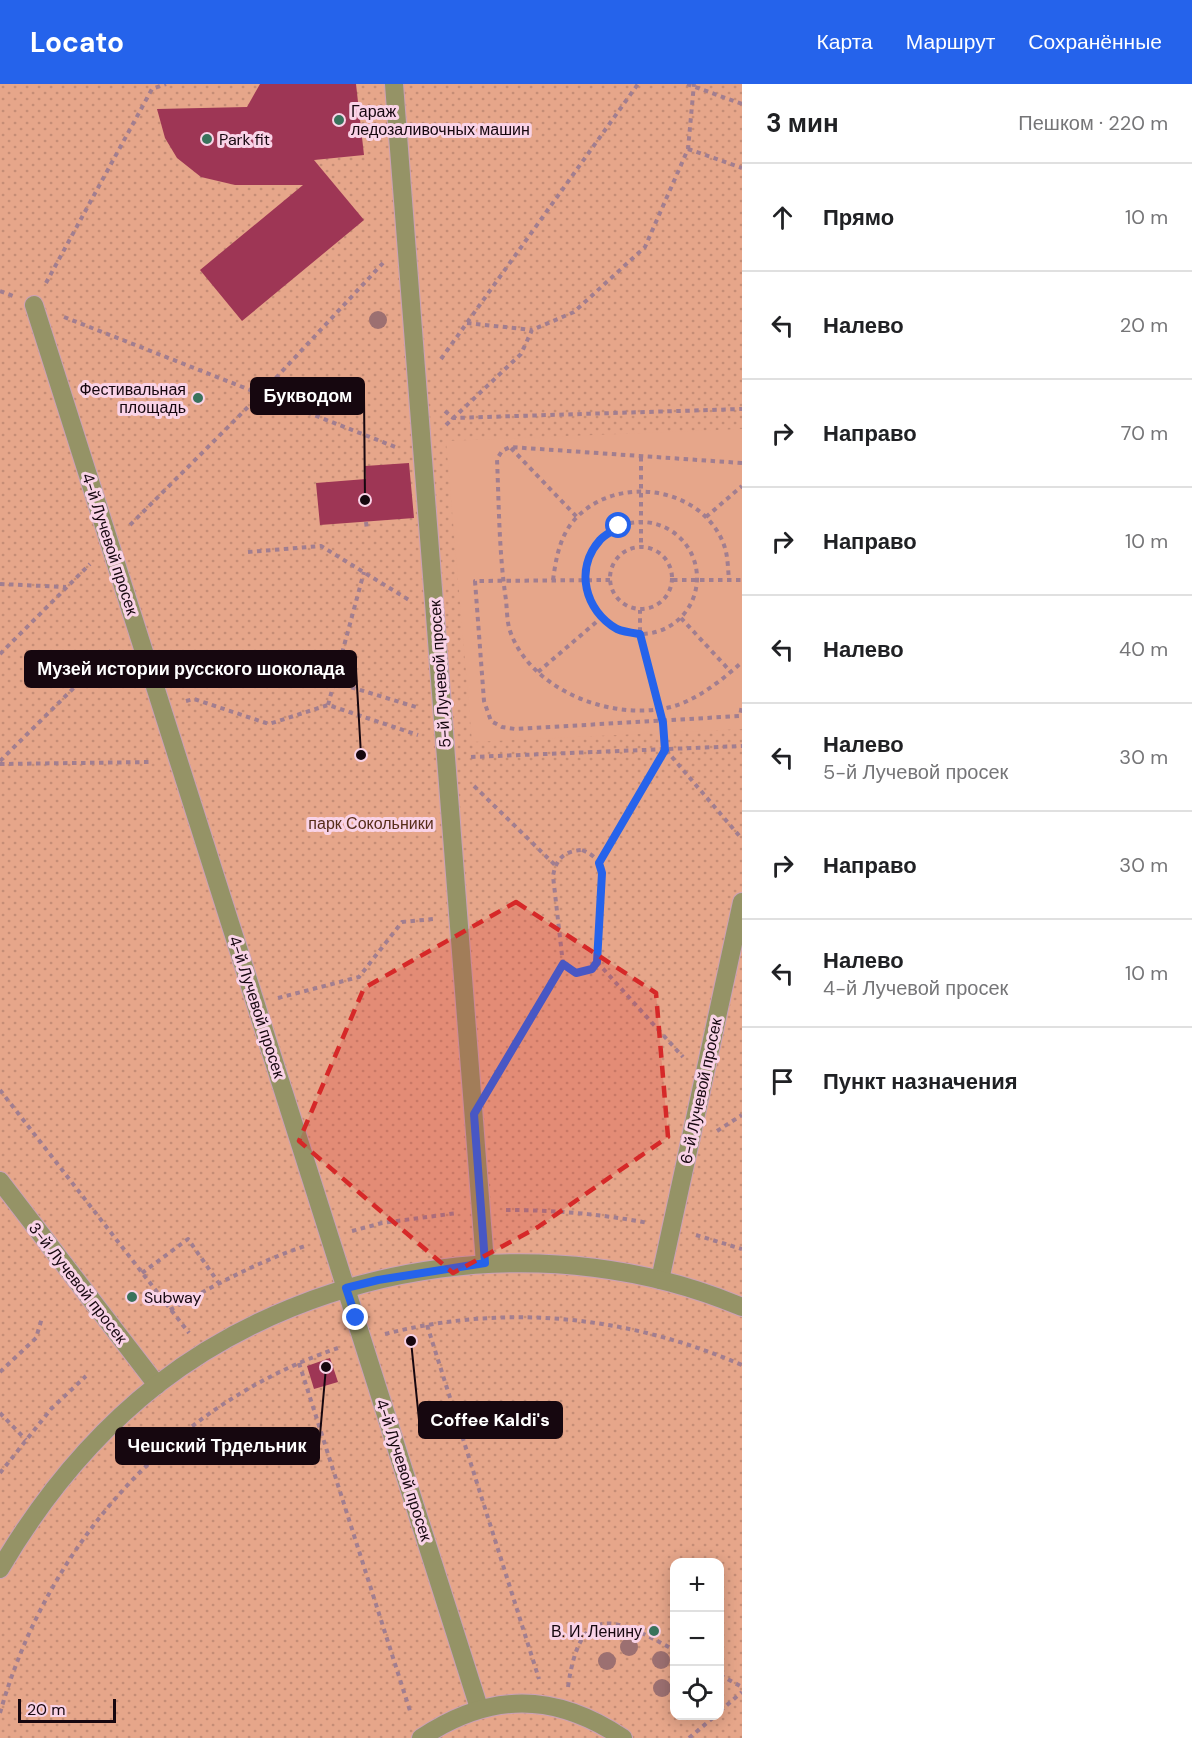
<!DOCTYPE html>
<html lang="ru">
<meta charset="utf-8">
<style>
body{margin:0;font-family:"DM Sans",sans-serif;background:#f6f6f6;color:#202124}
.controls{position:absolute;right:18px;bottom:18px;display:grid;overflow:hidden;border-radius:12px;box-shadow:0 3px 15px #0003}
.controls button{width:54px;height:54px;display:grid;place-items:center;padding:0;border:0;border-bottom:2px solid #e0e0e0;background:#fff;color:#202124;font:30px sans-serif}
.scale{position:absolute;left:18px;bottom:15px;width:98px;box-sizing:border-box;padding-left:6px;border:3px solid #16070f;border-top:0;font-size:16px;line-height:21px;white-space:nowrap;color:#16070f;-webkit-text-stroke:4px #f9d3e7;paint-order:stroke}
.stop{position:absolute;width:18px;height:18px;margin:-14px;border:4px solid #2563eb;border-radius:50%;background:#fff}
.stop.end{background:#2563eb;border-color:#fff;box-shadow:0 2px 6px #0008}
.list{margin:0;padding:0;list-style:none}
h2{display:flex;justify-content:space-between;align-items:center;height:78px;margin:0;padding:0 24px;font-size:26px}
h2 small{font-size:20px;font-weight:400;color:#757577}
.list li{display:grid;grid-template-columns:39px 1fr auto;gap:18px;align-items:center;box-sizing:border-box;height:108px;padding:0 24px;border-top:2px solid #e0e0e0}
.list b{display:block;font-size:22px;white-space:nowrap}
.list p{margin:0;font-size:20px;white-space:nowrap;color:#757577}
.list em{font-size:20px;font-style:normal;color:#757577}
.icon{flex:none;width:33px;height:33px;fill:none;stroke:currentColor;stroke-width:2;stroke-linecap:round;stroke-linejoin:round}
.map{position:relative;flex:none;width:742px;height:1654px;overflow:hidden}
header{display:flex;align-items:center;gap:36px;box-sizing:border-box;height:84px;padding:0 30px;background:#2563eb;color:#fff}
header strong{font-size:28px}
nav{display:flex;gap:33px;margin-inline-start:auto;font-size:21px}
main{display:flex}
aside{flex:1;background:#fff}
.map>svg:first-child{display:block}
</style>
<header>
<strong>Locato</strong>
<nav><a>Карта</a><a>Маршрут</a><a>Сохранённые</a></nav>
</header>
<main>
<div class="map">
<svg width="742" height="1654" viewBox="0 0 742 1654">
<defs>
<pattern id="park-dots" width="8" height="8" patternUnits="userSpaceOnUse" patternTransform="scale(1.5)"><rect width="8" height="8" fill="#e6a68a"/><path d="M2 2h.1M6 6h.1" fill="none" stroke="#c58d76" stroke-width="1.8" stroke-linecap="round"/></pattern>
</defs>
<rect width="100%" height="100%" fill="#f2c3dc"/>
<path fill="url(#park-dots)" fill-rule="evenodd" d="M 0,0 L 742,0 L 742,1654 L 0,1654 ZM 674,1478 L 720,1478 L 720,1632 L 674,1632 Z"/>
<polygon fill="#e6a68a" points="742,345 742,645 472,658 446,357"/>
<g fill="#9e3655">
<polygon points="260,0 356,0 364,71 314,76 364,136 242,237 200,186 303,101 235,101 201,93 177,74 165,54 157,25 247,23"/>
<polygon points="409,379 414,434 320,441 316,399 366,395 365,382"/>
<polygon points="330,1274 338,1298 314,1305 307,1282"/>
</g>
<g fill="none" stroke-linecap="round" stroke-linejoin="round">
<g stroke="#caa1b7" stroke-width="20">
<g id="street">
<polyline points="394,0 485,1179"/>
<polyline points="34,221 479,1624"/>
<polyline points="0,1097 157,1301"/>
<polyline points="660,1196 742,818"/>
<path d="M 0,1485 C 41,1415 93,1351 158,1300 C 320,1175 553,1143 742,1223"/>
<path d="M 421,1654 C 490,1608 554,1608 623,1654"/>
</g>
</g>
<g stroke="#a17e90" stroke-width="4" stroke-dasharray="4.5 4.5" stroke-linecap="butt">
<polyline points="687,0 742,20"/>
<polyline points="688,65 742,84"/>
<polyline points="46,199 152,5 166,0"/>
<polyline points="0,207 13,212"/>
<polyline points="64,233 398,364"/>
<polyline points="467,239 532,246"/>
<polyline points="441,275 638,0"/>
<polyline points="445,327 453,334 742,325"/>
<polyline points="446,341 521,270 532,246 574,228 645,163 688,65 694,0"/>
<polyline points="511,364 577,433"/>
<polyline points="641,373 641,462"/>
<path d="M 742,379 L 510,363 L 502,367 L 497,375 C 499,422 499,470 506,516 C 507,526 507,538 510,547 C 530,604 604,634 661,625 C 691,621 720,598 742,578"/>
<polyline points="706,433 742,402"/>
<polyline points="366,438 367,446"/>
<circle cx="641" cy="494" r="56"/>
<polyline points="130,441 259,312 383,179"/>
<circle cx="641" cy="494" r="31"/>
<polyline points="248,468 321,462 409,516"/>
<path d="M 553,496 C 556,474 560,450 577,433 C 620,389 706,404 725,464 C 728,474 728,486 729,496"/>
<polyline points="610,496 475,497 484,617 491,637 502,643 515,645 740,632 742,621"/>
<polyline points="673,496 742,496"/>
<polyline points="0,500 66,503"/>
<polyline points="681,534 731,588"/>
<polyline points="0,570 90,480"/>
<polyline points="538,588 601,534"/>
<polyline points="334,598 416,623"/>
<polyline points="186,617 194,615 269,640 328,621 418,651"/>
<polyline points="328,621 364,488"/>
<polyline points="666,666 742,755"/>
<polyline points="471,673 742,662"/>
<polyline points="0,677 111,567"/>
<polyline points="0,680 153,678"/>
<polyline points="474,702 555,781"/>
<path d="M 582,766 C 594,771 599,776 602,789 L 597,878 L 592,885 L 576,889 L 563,880 L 553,792 C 556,775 564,767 582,766 Z"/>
<polyline points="599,779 665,666 663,639 640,550 640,526"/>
<polyline points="597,878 683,973"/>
<polyline points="278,914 359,893 402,838 434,835"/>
<polyline points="497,991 563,880"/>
<polyline points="0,1006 189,1249"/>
<polyline points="717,1047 742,1031"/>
<path d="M 506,1126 C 554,1126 601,1130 648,1139"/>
<polyline points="352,1147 382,1139 457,1129"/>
<polyline points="696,1151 742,1165"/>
<polyline points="142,1189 188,1155 218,1198"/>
<path d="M 170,1226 C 215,1201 259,1177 308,1161"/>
<polyline points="427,1241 539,1595"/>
<path d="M 385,1250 C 507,1219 628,1232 742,1281"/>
<polyline points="299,1279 411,1630"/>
<polyline points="0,1288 36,1254 42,1234"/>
<polyline points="0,1329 26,1356"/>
<polyline points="0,1389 51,1325 86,1292"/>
<polyline points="720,1591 742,1603"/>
<path d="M 568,1603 C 580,1518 613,1532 674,1566"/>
<polyline points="720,1627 742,1608"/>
<path d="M 0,1629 C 48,1460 171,1321 338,1264"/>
<polyline points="689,1654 715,1632"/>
</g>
<use href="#street" stroke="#959366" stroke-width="18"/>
</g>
<g fill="#9c7071">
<circle cx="378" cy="236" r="9"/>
<circle cx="629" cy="1563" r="9"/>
<circle cx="661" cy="1576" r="9"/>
<circle cx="607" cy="1577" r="9"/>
<circle cx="662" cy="1604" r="9"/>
</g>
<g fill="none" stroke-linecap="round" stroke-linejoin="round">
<path stroke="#2563eb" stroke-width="8" d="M 356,1234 L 346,1204 L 378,1196 L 485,1179 L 474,1030 L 563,880 L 576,889 L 592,885 L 597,878 L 602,789 L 599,779 L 665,666 L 663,639 L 640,550 C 633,549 624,548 617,545 C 585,527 574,485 600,456 C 604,451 613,447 619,442"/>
</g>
<path fill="#d62828" fill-opacity="0.2" stroke="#d62828" stroke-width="4.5" stroke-dasharray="12 8" stroke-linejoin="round" d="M 516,818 L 656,909 L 668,1053 L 538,1143 L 453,1189 L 299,1057 L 364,904 Z"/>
<g fill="#39735c" stroke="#f9d3e7" stroke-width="2">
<circle cx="339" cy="36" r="6"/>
<circle cx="207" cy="55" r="6"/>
<circle cx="198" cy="314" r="6"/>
<circle cx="132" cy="1213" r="6"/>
<circle cx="654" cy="1547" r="6"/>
</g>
<g text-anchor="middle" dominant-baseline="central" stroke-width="6" stroke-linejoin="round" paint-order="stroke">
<g font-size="16" fill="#16070f" stroke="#f9d3e7" text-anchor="start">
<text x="351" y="27">Гараж<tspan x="351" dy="18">ледозаливочных машин</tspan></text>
<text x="219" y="55">Park fit</text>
<text x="186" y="305" text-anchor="end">Фестивальная<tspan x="186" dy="18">площадь</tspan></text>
<text x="144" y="1213">Subway</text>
<text x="642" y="1547" text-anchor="end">В. И. Ленину</text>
</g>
<g font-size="16" fill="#16070f" stroke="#f9d3e7">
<text transform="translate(110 460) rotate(72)">4-й Лучевой просек</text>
<text transform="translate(440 590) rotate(-94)">5-й Лучевой просек</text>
<text transform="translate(257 923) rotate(72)">4-й Лучевой просек</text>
<text transform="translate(701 1007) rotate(-78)">6-й Лучевой просек</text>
<text transform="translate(78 1199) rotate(52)">3-й Лучевой просек</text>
<text transform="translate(404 1386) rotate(72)">4-й Лучевой просек</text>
</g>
<g font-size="16" fill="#562d19" stroke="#f9d3e7">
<text x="371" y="739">парк Сокольники</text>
</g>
</g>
<path fill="none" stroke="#16070f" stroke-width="2" d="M365 416L364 312M361 671L356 585M411 1257L419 1336M326 1283L319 1362"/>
<g fill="#16070f" stroke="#f9d3e7" stroke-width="2">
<circle cx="365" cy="416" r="6"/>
<circle cx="361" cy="671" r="6"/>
<circle cx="411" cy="1257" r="6"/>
<circle cx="326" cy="1283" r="6"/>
</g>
<g fill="#16070f" stroke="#16070f" stroke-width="2">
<rect x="251" y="294" width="113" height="36" rx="6"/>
<rect x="25" y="567" width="331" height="36" rx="6"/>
<rect x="419" y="1318" width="143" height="36" rx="6"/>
<rect x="116" y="1344" width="203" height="36" rx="6"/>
</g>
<g font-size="18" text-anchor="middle" font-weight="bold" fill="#fff">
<text x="308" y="318">Букводом</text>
<text x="191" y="591">Музей истории русского шоколада</text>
<text x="490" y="1342">Coffee Kaldi's</text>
<text x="217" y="1368">Чешский Трдельник</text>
</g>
</svg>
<div class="controls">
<button>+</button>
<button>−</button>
<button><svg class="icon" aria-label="locate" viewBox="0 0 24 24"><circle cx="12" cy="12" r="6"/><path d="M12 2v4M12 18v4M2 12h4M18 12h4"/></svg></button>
</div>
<div class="scale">20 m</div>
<div class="stop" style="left:619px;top:442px"></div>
<div class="stop end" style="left:356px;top:1234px"></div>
</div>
<aside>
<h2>3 мин<small>Пешком · 220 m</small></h2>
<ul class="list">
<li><svg class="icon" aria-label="ahead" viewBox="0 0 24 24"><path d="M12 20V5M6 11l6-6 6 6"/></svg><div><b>Прямо</b></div><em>10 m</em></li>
<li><svg class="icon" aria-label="left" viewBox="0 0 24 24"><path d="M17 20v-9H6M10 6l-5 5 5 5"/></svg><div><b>Налево</b></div><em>20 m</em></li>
<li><svg class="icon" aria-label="right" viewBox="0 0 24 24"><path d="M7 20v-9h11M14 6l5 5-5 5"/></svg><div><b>Направо</b></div><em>70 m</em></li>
<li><svg class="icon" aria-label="right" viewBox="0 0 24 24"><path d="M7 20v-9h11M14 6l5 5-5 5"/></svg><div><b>Направо</b></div><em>10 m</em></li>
<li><svg class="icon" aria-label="left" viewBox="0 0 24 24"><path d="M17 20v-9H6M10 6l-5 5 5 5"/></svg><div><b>Налево</b></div><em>40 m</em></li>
<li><svg class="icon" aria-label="left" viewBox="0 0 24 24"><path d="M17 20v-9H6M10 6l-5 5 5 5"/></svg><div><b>Налево</b><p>5-й Лучевой просек</p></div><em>30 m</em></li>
<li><svg class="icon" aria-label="right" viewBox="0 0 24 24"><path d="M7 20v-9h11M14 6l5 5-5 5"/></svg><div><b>Направо</b></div><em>30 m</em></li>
<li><svg class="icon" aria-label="left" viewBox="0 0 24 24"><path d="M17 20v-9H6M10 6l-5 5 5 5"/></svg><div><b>Налево</b><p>4-й Лучевой просек</p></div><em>10 m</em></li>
<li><svg class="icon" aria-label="arrive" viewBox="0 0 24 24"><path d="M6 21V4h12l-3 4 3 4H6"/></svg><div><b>Пункт назначения</b></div></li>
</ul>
</aside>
</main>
